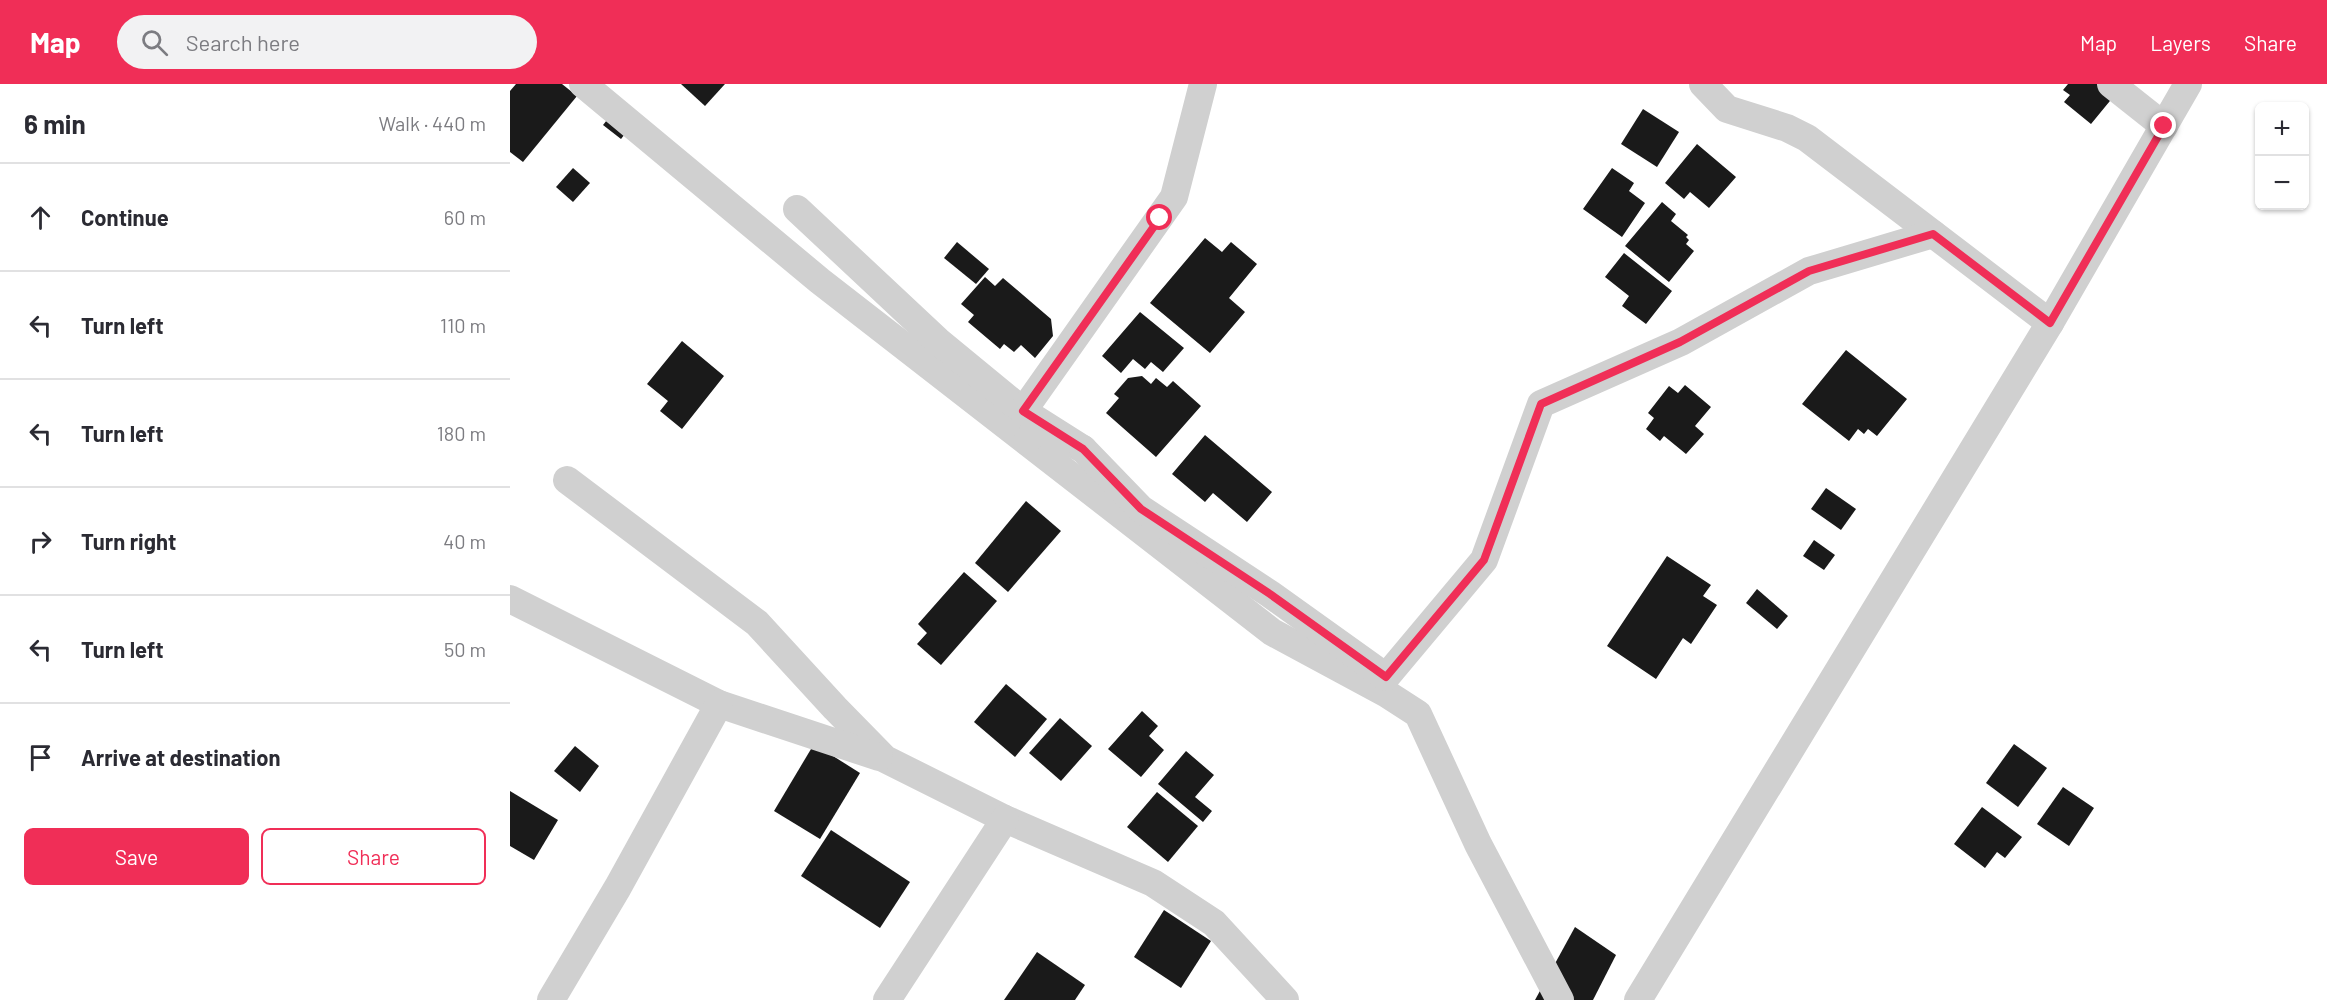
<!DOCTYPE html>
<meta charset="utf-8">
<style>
body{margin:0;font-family:Barlow,sans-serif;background:#f2f2f3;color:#2b2b33}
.controls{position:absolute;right:18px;top:18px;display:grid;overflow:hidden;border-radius:9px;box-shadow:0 2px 4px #0004}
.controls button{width:54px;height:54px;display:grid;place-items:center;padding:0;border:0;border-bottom:2px solid #e1e1e2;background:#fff;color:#2b2b33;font:30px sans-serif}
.stop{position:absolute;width:18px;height:18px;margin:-14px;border:4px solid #f02e57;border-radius:50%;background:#fff}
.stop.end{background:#f02e57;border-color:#fff;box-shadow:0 2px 6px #0008}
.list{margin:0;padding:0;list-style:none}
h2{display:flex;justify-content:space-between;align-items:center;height:78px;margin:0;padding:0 24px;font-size:26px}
h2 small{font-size:20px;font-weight:400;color:#7c7c81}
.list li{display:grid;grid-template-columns:39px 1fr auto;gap:18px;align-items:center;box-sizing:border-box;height:108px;padding:0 24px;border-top:2px solid #e1e1e2}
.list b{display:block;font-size:22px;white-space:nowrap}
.list em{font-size:20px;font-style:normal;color:#7c7c81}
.actions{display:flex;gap:12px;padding:18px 24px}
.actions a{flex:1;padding:14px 0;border:2px solid #f02e57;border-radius:9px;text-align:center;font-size:21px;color:#f02e57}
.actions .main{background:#f02e57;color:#fff}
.icon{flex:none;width:33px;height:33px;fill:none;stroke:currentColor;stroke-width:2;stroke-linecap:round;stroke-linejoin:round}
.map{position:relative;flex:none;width:1817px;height:916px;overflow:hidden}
header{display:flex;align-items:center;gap:36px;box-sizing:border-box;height:84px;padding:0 30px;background:#f02e57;color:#fff}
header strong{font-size:28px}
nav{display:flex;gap:33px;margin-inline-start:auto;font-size:21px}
.search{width:420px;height:54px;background:#f2f2f3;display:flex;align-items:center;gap:15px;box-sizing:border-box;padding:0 21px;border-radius:33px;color:#7c7c81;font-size:22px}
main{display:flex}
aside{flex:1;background:#fff}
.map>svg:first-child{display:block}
</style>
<header>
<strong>Map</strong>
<div class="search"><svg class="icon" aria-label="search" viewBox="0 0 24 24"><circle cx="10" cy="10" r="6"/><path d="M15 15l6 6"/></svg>Search here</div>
<nav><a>Map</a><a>Layers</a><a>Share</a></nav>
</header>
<main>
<aside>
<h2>6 min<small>Walk · 440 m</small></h2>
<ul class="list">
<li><svg class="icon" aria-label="ahead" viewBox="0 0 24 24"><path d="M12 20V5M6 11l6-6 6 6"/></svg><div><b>Continue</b></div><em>60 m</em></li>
<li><svg class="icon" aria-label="left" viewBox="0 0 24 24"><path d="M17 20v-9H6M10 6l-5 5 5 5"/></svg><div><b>Turn left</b></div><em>110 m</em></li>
<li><svg class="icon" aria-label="left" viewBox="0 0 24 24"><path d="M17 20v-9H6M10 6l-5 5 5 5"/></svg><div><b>Turn left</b></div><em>180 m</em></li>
<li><svg class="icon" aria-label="right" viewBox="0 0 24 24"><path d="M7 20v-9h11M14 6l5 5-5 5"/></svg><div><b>Turn right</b></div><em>40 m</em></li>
<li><svg class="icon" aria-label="left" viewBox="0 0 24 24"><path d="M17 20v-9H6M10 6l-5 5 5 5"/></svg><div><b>Turn left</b></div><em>50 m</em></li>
<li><svg class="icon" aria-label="arrive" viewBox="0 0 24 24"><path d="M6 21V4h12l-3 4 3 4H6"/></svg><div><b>Arrive at destination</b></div></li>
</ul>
<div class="actions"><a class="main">Save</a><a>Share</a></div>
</aside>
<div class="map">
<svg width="1817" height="916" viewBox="0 0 1817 916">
<rect width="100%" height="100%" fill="#fff"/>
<g fill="#1a1a1a">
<polygon points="6,0 52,0 67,12 13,78 0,68 0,7"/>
<polygon points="171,0 215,0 195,22"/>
<polygon points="1558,0 1590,0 1604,12 1581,40 1554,18 1560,11 1553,6"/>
<polygon points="109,21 126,36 111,55 93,41"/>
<polygon points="1133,25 1169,48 1147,83 1111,60"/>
<polygon points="1187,60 1226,93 1199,124 1180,108 1174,115 1155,99"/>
<polygon points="63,84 80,99 63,118 46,103"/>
<polygon points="1102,84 1124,99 1119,107 1135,119 1112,153 1073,125"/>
<polygon points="1152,118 1166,130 1161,137 1178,151 1176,153 1179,156 1176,160 1184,167 1159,198 1115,162"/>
<polygon points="695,154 712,168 721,158 747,180 719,214 735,228 700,269 640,219"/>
<polygon points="447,158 479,185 466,200 434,174"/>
<polygon points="1114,169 1162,207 1136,240 1112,222 1119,212 1095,193"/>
<polygon points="475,193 485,202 493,194 541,235 543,252 525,274 511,261 504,268 494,260 490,265 458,238 464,231 451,220"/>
<polygon points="630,228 674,264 653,288 641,278 635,285 623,275 611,289 592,272"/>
<polygon points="172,257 214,292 172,345 150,327 158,317 137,300"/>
<polygon points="1336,266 1397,315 1367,352 1358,345 1354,350 1348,345 1339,357 1292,320"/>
<polygon points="632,292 641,300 646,294 657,303 663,297 691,322 646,373 596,329 609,314 604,310 618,294"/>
<polygon points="1175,301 1201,323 1185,342 1194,350 1176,370 1154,352 1150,357 1136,345 1144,334 1138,329 1159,302 1168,309"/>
<polygon points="695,351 762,408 737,438 703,409 695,418 662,390"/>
<polygon points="1316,404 1346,425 1331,446 1301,425"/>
<polygon points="516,417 551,447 498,508 465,479"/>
<polygon points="1304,456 1325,471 1314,486 1293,472"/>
<polygon points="1157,472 1201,501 1193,512 1207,521 1181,560 1173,554 1146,595 1097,562"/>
<polygon points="454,488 487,517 431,581 407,560 417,549 408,540"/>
<polygon points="1247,505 1278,532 1267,545 1236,519"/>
<polygon points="496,600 537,635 505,673 464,638"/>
<polygon points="632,627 648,642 639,652 654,666 631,693 598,665"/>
<polygon points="550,634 582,662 551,697 519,669"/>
<polygon points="304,660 350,689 310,755 264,727"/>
<polygon points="1504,660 1537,684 1508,723 1476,699"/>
<polygon points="65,662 89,682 70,708 44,687"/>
<polygon points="676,667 704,691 685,713 702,727 693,738 648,700"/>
<polygon points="1553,703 1584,724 1559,762 1527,740"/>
<polygon points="0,707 48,736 24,776 0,762"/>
<polygon points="647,708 688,742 658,778 617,743"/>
<polygon points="1472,723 1512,753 1495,774 1487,768 1475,784 1444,760"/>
<polygon points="321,746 400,798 370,844 291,792"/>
<polygon points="654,826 701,857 671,904 624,873"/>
<polygon points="1065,843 1106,871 1083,916 1025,916"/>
<polygon points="527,868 575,901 565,916 494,916"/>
</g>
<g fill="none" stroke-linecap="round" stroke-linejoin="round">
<g stroke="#d0d0d0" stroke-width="28">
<polyline points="73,0 310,197 762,548 877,610 908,630 968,760 1050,916"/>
<polyline points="1193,0 1217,25 1277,44 1297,54 1540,239"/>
<polyline points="1601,0 1654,42"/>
<polyline points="287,125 428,257 513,327 573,365 529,343 517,357"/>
<polyline points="513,327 664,113 693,0"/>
<polyline points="573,365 631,425 760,510 876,593 974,476 1031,320 1171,258 1299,187 1423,150"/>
<polyline points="57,396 247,539 325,624 375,675 495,735 643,799 704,839 775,916"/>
<polyline points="0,515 209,620 369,673"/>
<polyline points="41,916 108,803 209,620"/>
<polyline points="377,916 495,735"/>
<polyline points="1128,916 1540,239 1678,0"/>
</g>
</g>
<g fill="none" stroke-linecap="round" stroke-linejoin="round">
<polyline stroke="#f02e57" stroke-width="8" points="650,134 513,327 573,365 631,425 760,510 876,593 974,476 1031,320 1170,258 1299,187 1423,150 1540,239 1654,42"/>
</g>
</svg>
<div class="controls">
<button>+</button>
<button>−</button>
</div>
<div class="stop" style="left:650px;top:134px"></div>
<div class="stop end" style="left:1654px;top:42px"></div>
</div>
</main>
